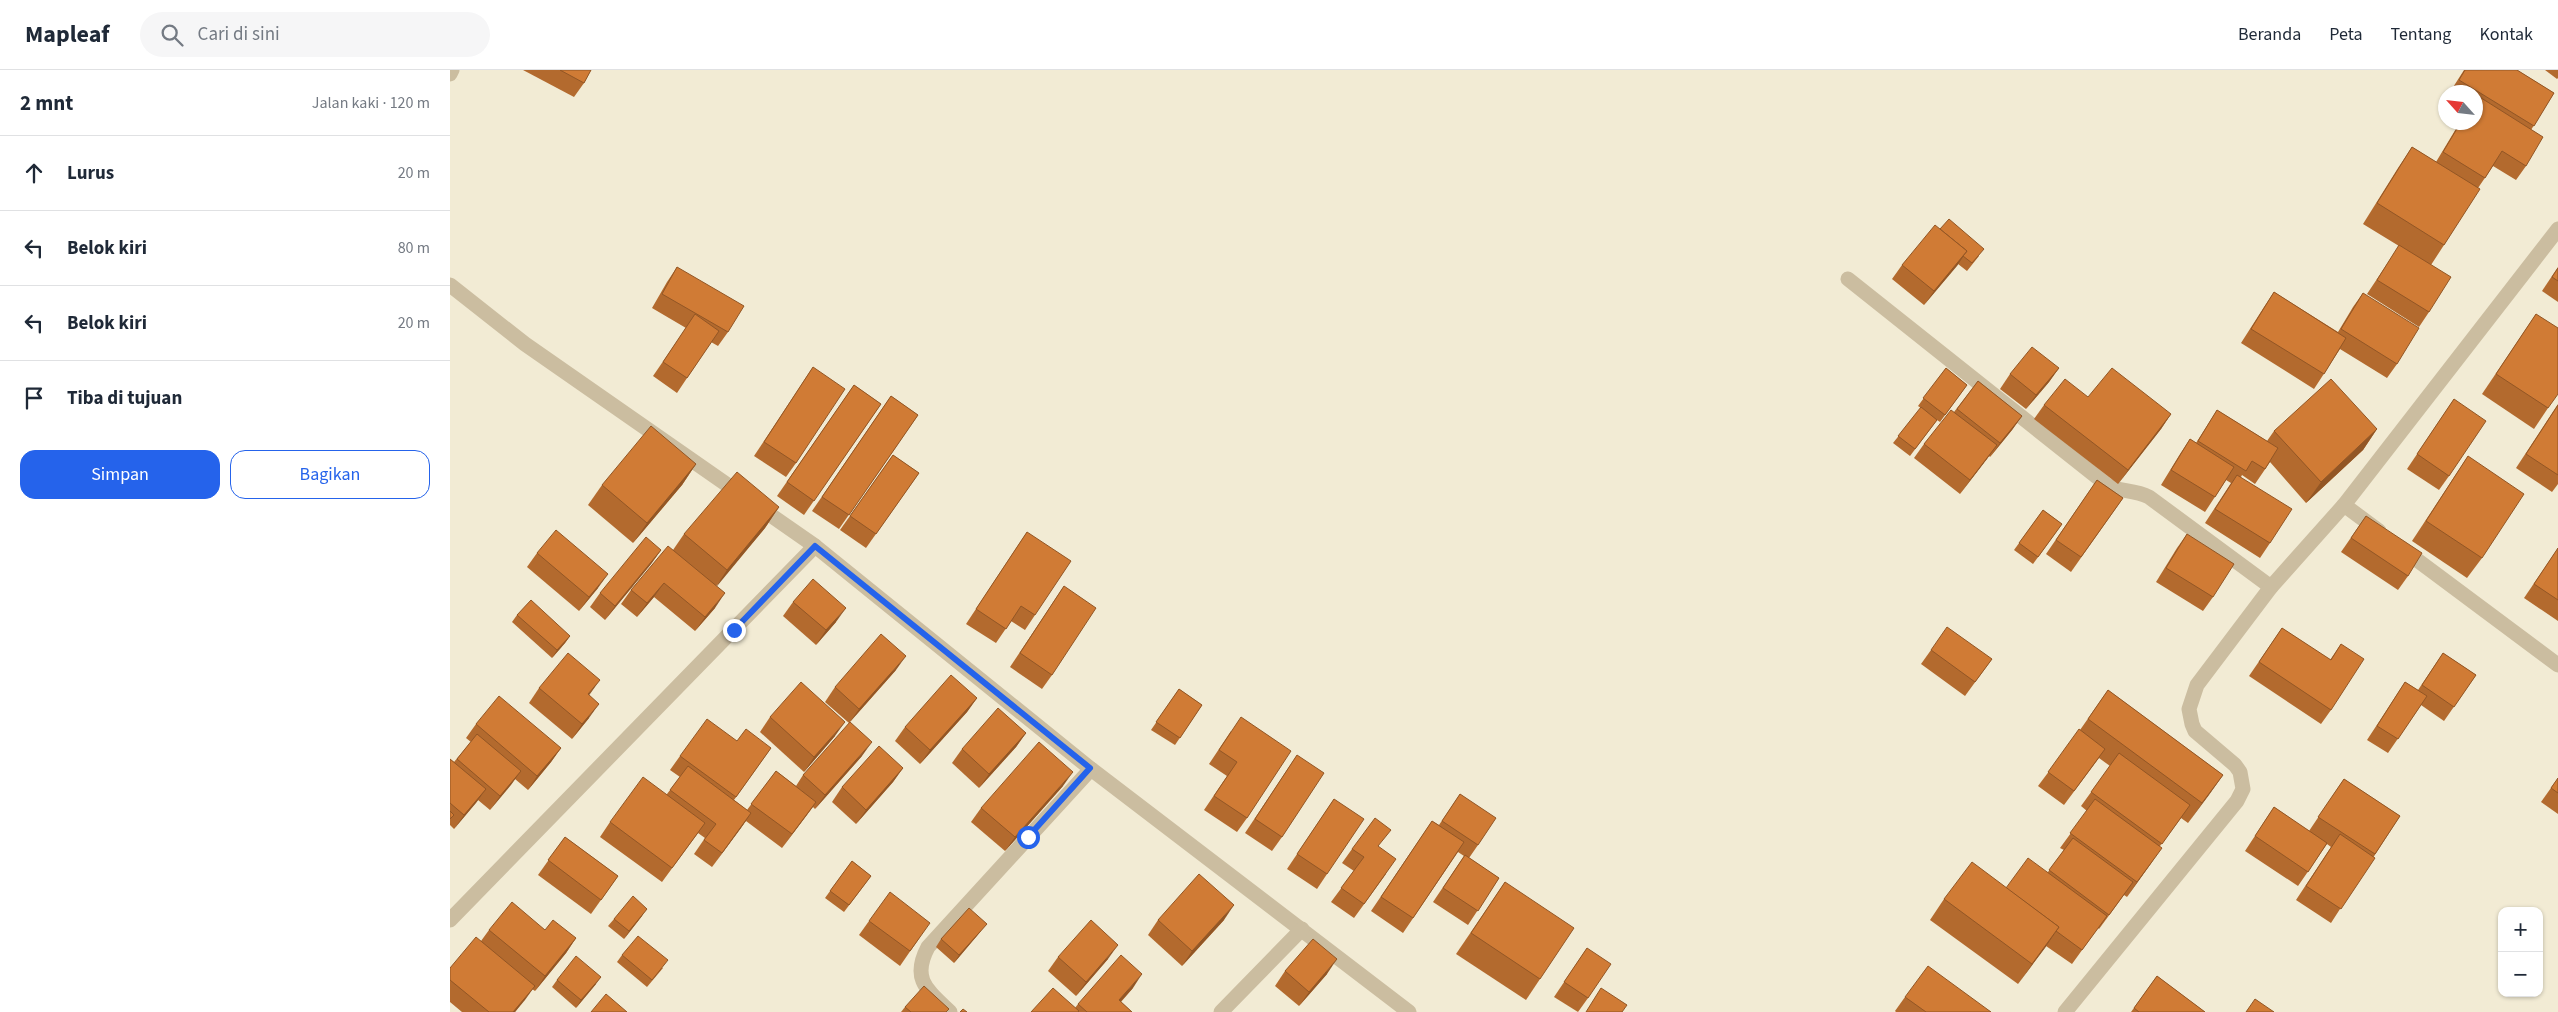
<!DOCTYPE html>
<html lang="id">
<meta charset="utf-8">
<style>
body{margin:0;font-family:"Source Sans 3",sans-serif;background:#f6f6f7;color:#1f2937}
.controls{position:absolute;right:15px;bottom:15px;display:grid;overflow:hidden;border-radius:10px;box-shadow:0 1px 4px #0004}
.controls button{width:45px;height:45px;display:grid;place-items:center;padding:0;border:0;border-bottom:1px solid #e0e1e3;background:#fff;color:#1f2937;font:25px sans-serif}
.compass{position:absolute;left:1988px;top:15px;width:45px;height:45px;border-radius:50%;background:#fff;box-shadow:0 1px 4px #0004;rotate:297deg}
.stop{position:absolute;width:15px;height:15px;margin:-11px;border:4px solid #2563eb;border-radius:50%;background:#fff}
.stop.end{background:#2563eb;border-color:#fff;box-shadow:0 1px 5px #0008}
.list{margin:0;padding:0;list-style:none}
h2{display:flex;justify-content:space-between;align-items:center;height:65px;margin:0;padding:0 20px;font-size:21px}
h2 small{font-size:16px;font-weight:400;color:#747a83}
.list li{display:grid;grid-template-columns:32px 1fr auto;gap:15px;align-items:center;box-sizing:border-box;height:75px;padding:0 20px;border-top:1px solid #e0e1e3}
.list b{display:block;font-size:19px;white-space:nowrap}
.list em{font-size:16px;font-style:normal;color:#747a83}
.actions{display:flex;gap:10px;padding:15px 20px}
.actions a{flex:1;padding:11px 0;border:1px solid #2563eb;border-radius:15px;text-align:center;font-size:18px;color:#2563eb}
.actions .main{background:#2563eb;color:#fff}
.icon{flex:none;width:28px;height:28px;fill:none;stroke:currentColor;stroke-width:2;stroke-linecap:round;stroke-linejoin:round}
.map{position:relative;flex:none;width:2108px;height:942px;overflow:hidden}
header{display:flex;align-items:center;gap:30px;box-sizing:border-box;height:70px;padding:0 25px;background:#fff;border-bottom:1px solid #e0e1e3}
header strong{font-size:24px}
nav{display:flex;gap:28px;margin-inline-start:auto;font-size:18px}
.search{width:350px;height:45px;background:#f6f6f7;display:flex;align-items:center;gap:12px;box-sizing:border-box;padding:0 18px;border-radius:28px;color:#747a83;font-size:19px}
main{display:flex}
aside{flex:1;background:#fff}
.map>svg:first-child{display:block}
</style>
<header>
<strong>Mapleaf</strong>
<div class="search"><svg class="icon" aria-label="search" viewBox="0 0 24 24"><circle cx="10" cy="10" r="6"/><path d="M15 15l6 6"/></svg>Cari di sini</div>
<nav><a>Beranda</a><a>Peta</a><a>Tentang</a><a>Kontak</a></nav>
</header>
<main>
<aside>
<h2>2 mnt<small>Jalan kaki · 120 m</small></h2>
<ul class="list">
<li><svg class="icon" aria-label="ahead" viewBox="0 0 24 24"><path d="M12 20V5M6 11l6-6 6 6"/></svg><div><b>Lurus</b></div><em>20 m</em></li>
<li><svg class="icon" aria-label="left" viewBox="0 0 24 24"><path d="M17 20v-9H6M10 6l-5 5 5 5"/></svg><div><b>Belok kiri</b></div><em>80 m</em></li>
<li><svg class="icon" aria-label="left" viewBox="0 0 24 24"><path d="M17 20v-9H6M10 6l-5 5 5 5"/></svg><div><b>Belok kiri</b></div><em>20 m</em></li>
<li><svg class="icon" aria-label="arrive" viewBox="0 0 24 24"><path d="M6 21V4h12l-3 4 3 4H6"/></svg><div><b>Tiba di tujuan</b></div></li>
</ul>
<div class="actions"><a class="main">Simpan</a><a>Bagikan</a></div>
</aside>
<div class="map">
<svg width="2108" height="942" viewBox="0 0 2108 942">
<rect width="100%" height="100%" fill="#f2ebd4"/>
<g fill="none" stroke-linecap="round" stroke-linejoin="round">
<g stroke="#cbbda0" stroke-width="15">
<polyline points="0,4 2,0"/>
<path d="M 1398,209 L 1657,415 C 1668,422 1684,419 1699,427 L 1821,517"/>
<polyline points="0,215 75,274 365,476 641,699 959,942"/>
<polyline points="1894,435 1929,461"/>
<polyline points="1951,478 2108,595"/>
<polyline points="0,850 365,476"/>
<path d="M 500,942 C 477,920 461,909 478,877 L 641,699"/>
<polyline points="771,942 852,859"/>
<polyline points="1615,942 1787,731 1793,719 1790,702 1785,695 1745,661 1742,654 1739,639 1747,615 1821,517 1894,435 2108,159"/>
</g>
</g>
<g fill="#b36a2e">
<polygon points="73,0 141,0 134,13 124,27"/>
<polygon points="2014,0 2067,0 2104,23 2081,60 2076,96 2066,110 2043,96 2028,118 1994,175 1981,195 1979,242 1969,257 1917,224 1949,176 1913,154 1948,98 1962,77 1986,92 2010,52 2026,52 2026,22 2000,22"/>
<polygon points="2095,0 2108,0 2108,8 2107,9"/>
<polygon points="1490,159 1529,186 1517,201 1508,194 1474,235 1442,209 1452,195"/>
<polygon points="227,197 278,262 268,276 261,272 227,323 203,306 236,258 202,238 217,212"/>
<polygon points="2108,197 2108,232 2092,221"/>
<polygon points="1824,222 1888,262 1903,237 1913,223 1947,294 1937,308 1890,279 1864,319 1791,273 1814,237"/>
<polygon points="2086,244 2098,338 2084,359 2032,324"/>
<polygon points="363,297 346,393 336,407 304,386"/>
<polygon points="1496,298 1517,315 1490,352 1487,350 1460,386 1443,373 1471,338 1468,336"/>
<polygon points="1609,298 1599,312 1576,339 1550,319 1560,304"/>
<polygon points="1528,311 1572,346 1562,360 1540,387 1539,386 1510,424 1464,388 1474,374 1504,342"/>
<polygon points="404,315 431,334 354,445 327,426"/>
<polygon points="441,326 468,345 389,459 362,441"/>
<polygon points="1638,327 1721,344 1711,359 1668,414 1584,349 1594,335"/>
<polygon points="2004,329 1999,406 1989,420 1957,399"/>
<polygon points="2108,334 2108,414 2102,422 2066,398"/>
<polygon points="1767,340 1817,371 1824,361 1927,359 1913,380 1856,433 1820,392 1805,414 1792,405 1791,407 1820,473 1810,488 1755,453 1781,413 1776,410 1755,442 1711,415 1730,384 1740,369 1746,373"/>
<polygon points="443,385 469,403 416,478 390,460"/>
<polygon points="2018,386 2032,488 2017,508 1962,471"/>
<polygon points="246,394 232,415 183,473 138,435 152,415"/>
<polygon points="1647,410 1673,428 1621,502 1596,484"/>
<polygon points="329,437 315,458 266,516 265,538 245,561 204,527 187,547 171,534 181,520 223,480 234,464"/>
<polygon points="1593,440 1612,454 1583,494 1564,480"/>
<polygon points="1916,446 1958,506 1948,520 1891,482"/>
<polygon points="577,462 585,545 575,560 561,551 546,573 516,554"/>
<polygon points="1737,464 1763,527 1753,541 1706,512 1727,478"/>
<polygon points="2108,478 2108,551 2074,528"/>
<polygon points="211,480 201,494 155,550 140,537 150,523"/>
<polygon points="87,483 148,518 129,541 77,497"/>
<polygon points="614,516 602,605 592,619 560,597"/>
<polygon points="343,532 386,552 366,575 333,546"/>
<polygon points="67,545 120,566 115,573 102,588 62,552"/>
<polygon points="1832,558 1880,590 1891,574 1881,640 1871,654 1799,606"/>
<polygon points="1481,580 1542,589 1515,626 1471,594"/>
<polygon points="1993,583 2026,605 1994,651 1971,635 1938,683 1917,670 1955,612 1968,620"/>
<polygon points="446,600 399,653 375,632 385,617"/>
<polygon points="89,618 139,625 139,648 122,669 79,633"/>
<polygon points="729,619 752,635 725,675 701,660"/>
<polygon points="1658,620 1773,705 1738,753 1731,748 1710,776 1702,792 1677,827 1674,825 1649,859 1648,858 1622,894 1596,876 1568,914 1480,850 1494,829 1556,818 1598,802 1614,780 1610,778 1637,741 1631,736 1660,696 1649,688 1614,735 1588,716 1630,660"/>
<polygon points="527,628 517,642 470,694 445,671 455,657"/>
<polygon points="320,647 385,666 354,702 310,662"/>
<polygon points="26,654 111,678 101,692 78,720 65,709 40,740 28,730 4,759 0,755 0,689 4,692 21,672 16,668"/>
<polygon points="781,661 797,748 787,762 754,740 777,706 759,694"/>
<polygon points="576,663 566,677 529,718 502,693 512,679"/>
<polygon points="287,671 321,678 284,730 297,740 326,701 346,716 353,705 412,686 365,739 363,737 332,778 296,751 262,797 244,784 255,768 248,763 212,812 150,767 160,752 217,724 230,707 220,700 230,686"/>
<polygon points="847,685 832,767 822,781 795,763"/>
<polygon points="453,698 443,712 406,754 382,732 392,717"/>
<polygon points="2108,708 2108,744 2091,732"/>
<polygon points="1894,709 1950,746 1881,853 1846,830 1881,777 1877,774 1848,816 1795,781 1824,737 1859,761"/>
<polygon points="613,716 555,781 521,752 531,738"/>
<polygon points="1010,724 1028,775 1019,788 1049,808 1018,855 983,832 1014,786 1008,782 953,863 921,841 982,751 989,755"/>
<polygon points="884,729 877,804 867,819 837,799"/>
<polygon points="115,767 168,806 141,844 88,805"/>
<polygon points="929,777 936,804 904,848 881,832 904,801 892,793 902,779"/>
<polygon points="402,791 421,806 394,842 375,828"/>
<polygon points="1055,812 1090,909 1076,930 1006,884"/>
<polygon points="192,846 174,869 158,856 164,849"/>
<polygon points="708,850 774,850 732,896 698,865"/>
<polygon points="419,851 470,867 450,896 409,865"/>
<polygon points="39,860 95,860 126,868 116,883 85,921 82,919 65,942 12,942 0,932 0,898 31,871"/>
<polygon points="531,861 504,893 486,877 491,869"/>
<polygon points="1137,878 1138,928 1128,942 1104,927"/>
<polygon points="172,885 213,898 197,917 167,892"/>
<polygon points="608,887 658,889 626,926 598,901"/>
<polygon points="835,901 877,904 849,936 825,916"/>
<polygon points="1707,906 1755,942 1681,942"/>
<polygon points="107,910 146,914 126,938 102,917"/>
<polygon points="683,918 671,932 682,942 581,942 625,938 628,934"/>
<polygon points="1455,927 1541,942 1446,942 1445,941"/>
<polygon points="455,937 497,942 451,942"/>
</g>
<g fill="#925625">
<polygon points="1517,181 1507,196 1474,235 1484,221"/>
<polygon points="1609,298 1599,312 1576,339 1586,325"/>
<polygon points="1721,344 1711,359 1668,414 1678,400"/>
<polygon points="1572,346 1562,360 1540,387 1550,373"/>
<polygon points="1927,359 1913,380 1856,433 1871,412"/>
<polygon points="1547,375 1537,389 1510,424 1520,410"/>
<polygon points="246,394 232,415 183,473 197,453"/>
<polygon points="329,437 315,458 263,521 277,500"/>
<polygon points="211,480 201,494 155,550 165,536"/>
<polygon points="158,504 148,518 129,541 139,527"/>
<polygon points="214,513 204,527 187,547 197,533"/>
<polygon points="275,523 265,538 245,561 255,547"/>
<polygon points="396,538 386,552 366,575 376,560"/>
<polygon points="120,566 115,573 102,588 107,580"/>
<polygon points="456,586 446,600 399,653 409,639"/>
<polygon points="150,610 140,624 128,638 138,624"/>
<polygon points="527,628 517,642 470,694 480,680"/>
<polygon points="149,634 139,648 122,669 132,654"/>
<polygon points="395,652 385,666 354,702 364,687"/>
<polygon points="576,663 566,677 529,718 539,704"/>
<polygon points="422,672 412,686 365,739 375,725"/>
<polygon points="111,678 101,692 78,720 87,706"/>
<polygon points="453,698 443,712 406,754 416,740"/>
<polygon points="71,701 61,715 40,740 50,726"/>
<polygon points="623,702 613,716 555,781 565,767"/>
<polygon points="1773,705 1759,725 1738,753 1752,733"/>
<polygon points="36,719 26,733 4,759 14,745"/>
<polygon points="366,732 356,746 332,778 342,764"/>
<polygon points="301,743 291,758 262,797 272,783"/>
<polygon points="1712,778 1677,827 1687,812"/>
<polygon points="784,835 774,850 732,896 742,881"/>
<polygon points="197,839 192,846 174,869 179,861"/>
<polygon points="537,854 531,861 504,893 509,885"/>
<polygon points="1609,857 1595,878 1568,914 1582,894"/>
<polygon points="126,868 116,883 85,921 95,906"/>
<polygon points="668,875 658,889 626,926 636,912"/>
<polygon points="887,889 877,904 849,936 859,922"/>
<polygon points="692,904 683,918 661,942 669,930"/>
<polygon points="151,907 146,914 126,938 131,930"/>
<polygon points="85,916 75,930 65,942 63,942"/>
</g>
<g fill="#d07b35" stroke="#925625">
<polygon points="110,0 141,0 134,13"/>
<polygon points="2015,0 2067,0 2104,23 2084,56 2009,10"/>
<polygon points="2028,26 2093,67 2076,96 2052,81 2035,108 1993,82 2011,52 2026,52 2026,29"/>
<polygon points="1962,77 2030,119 1994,175 1927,133"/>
<polygon points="1499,149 1534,179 1522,193 1513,186 1517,181 1490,159"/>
<polygon points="1485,155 1517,181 1484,221 1452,195"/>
<polygon points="1949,175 2001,207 1979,242 1927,210"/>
<polygon points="227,197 294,236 278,262 212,224"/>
<polygon points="2108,198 2108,211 2102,207"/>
<polygon points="1824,222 1896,268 1874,304 1801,259"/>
<polygon points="1913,223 1969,258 1947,294 1891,259"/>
<polygon points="245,244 269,261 237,308 213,292"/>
<polygon points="2086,244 2108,258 2108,324 2098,338 2046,304"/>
<polygon points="1582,277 1609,298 1586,325 1560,304"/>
<polygon points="363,297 395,319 346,393 314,372"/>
<polygon points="1496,298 1517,315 1495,345 1473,328"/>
<polygon points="1662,298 1721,344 1678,400 1594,335 1615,309 1638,327"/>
<polygon points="1881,309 1927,359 1871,412 1824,361"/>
<polygon points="1528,311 1572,346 1550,373 1507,339"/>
<polygon points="404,315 431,334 364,431 337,412"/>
<polygon points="441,326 468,345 399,445 372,427"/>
<polygon points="2004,329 2036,351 1999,406 1967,384"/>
<polygon points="2108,335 2108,405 2076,384"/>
<polygon points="1471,337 1487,350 1465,379 1448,366"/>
<polygon points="1501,340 1547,375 1520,410 1474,374"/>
<polygon points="1767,340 1828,378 1815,399 1802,391 1796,401 1748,371"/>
<polygon points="201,356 246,394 197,453 152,415"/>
<polygon points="1740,369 1784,397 1765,427 1721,400"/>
<polygon points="443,385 469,403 426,464 400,446"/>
<polygon points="2018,386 2074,424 2032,488 1976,451"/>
<polygon points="287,402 329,437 277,500 234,464"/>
<polygon points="1787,405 1842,439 1820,473 1765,439"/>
<polygon points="1647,410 1673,428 1631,487 1606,470"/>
<polygon points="1593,440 1612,454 1588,487 1569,473"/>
<polygon points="1916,446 1972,483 1958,506 1901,468"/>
<polygon points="106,460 158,504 139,527 87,483"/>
<polygon points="577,462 621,491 585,545 571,536 556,559 526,539"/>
<polygon points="1737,464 1784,494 1763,527 1716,498"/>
<polygon points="196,467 211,480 165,536 150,523"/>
<polygon points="218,476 275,523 255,547 214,513 197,533 181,520"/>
<polygon points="2108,478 2108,530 2084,514"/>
<polygon points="363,509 396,538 376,560 343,532"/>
<polygon points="614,516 646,538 602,605 570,583"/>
<polygon points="81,530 120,566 107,580 67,545"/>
<polygon points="1497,557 1542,589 1525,612 1481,580"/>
<polygon points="1832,558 1881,590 1891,574 1914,589 1881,640 1809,592"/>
<polygon points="431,564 456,586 409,639 385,617"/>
<polygon points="118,583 150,610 138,624 149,634 132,654 89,618"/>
<polygon points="1993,583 2026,605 2004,637 1972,615"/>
<polygon points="501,605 527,628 480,680 455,657"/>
<polygon points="351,612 395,652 364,687 320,647"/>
<polygon points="1955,612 1977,626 1948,669 1927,656"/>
<polygon points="729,619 752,635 730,668 706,652"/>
<polygon points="1658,620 1773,705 1752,733 1638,649"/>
<polygon points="49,626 111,678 87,706 26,654"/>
<polygon points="548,638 576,663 539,704 512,679"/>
<polygon points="791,647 841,681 797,748 764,726 787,692 769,680"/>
<polygon points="257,649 287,671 296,659 321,678 286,727 230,686"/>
<polygon points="400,652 422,672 375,725 353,705"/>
<polygon points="1629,659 1655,679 1624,721 1598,702"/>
<polygon points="27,664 71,701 50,726 7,689"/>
<polygon points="589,672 623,702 565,767 531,738"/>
<polygon points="429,676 453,698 416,740 392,717"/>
<polygon points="1669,683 1740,735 1712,774 1641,722"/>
<polygon points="847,685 874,703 832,767 805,749"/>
<polygon points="0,689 36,719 14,745 0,733"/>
<polygon points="238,696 301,743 272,783 254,770 266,754 220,720"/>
<polygon points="326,701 366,732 342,764 301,734"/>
<polygon points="193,707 255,753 222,798 160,752"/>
<polygon points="2108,708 2108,723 2101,718"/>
<polygon points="1894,709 1950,746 1925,784 1868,747"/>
<polygon points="1010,724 1046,748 1028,775 992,751"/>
<polygon points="884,729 914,749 877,804 847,784"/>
<polygon points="1645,729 1712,778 1687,812 1620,763"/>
<polygon points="1824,737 1877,773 1858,802 1805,766"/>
<polygon points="0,741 4,745 0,749"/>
<polygon points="925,748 941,760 928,776 946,789 914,834 891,818 914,787 902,779"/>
<polygon points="982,751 1014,772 963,848 931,827"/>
<polygon points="1890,764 1925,788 1891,839 1856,816"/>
<polygon points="115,767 168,806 151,830 98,790"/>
<polygon points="1623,768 1683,812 1659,845 1599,800"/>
<polygon points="1015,785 1049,808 1028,841 993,818"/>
<polygon points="1578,788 1657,846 1632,880 1606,861 1609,857 1556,818"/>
<polygon points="402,791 421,806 399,835 380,821"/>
<polygon points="1522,792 1609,857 1582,894 1494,829"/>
<polygon points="749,804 784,835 742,881 708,850"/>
<polygon points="1055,812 1124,858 1090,909 1021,863"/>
<polygon points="440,822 480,853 460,881 419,851"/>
<polygon points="183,826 197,839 179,861 164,849"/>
<polygon points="62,832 95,860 103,850 126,868 95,906 39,860"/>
<polygon points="519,838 537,854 509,885 491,869"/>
<polygon points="641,850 668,875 636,912 608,887"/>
<polygon points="188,866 218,890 202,910 172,885"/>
<polygon points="26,867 85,916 63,942 39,942 0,910 0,898"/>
<polygon points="863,869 887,889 859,922 835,901"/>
<polygon points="1137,878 1161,894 1138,928 1114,912"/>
<polygon points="671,885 692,904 669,930 682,942 637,942 628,934"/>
<polygon points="126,886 151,907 131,930 107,910"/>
<polygon points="1478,896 1541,942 1476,942 1455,927"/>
<polygon points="1707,906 1755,942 1689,942 1684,938"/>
<polygon points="474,916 499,939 496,942 461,942 455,937"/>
<polygon points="603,918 629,941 628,942 581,942"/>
<polygon points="1151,918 1177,935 1172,942 1136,942"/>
<polygon points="156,924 177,942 141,942"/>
<polygon points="1805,929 1824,942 1796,942"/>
<polygon points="513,939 517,942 510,942"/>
</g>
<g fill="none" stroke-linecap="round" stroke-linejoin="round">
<polyline stroke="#2563eb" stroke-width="6" points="284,560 365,476 640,698 578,767"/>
</g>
</svg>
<div class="controls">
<button>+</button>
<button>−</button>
</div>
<svg class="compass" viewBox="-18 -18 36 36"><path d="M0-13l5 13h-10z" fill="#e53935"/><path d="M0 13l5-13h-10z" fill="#747a83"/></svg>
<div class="stop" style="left:578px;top:767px"></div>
<div class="stop end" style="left:284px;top:560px"></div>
</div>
</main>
